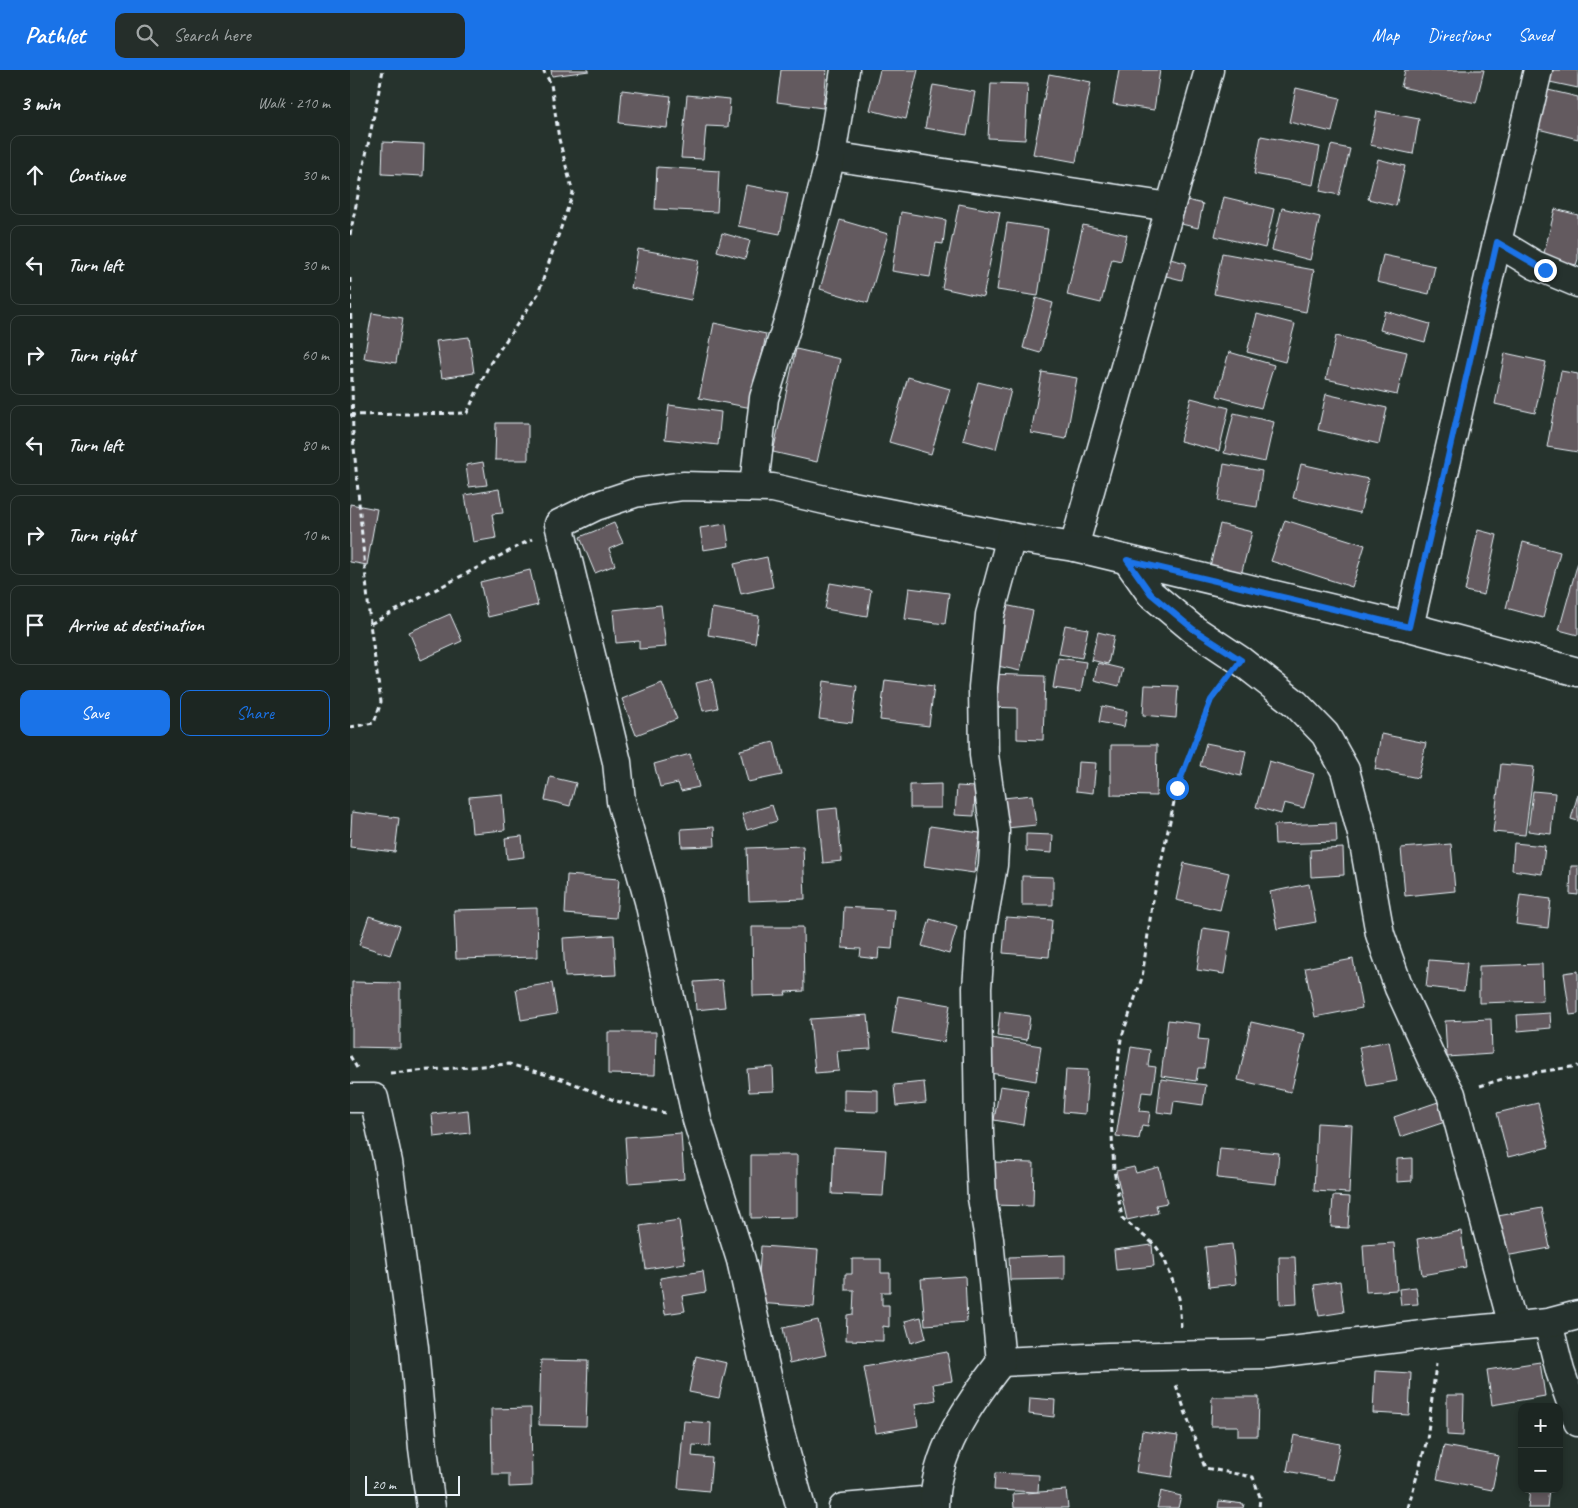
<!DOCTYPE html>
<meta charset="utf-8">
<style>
body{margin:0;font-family:Caveat,sans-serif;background:#252e2a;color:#f1f3f6}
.controls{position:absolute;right:15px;bottom:15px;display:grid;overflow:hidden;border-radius:10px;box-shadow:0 2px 8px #0003}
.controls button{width:45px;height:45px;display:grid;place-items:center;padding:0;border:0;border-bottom:1px solid #3a4340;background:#1c2622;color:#f1f3f6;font:25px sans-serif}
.scale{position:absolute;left:15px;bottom:12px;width:95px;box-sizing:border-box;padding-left:5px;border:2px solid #e8f1f8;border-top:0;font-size:14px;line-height:18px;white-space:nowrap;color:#e8f1f8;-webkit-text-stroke:4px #26332d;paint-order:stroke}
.stop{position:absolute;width:15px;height:15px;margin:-11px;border:4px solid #1a73e8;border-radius:50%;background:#fff}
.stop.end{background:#1a73e8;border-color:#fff;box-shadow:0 1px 5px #0008}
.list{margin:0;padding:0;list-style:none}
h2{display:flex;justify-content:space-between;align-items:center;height:65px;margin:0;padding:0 20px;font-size:21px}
h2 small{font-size:16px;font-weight:400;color:#a0a5a5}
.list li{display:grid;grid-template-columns:32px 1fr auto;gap:15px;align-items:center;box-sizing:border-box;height:80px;margin:0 10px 10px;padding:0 10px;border:1px solid #3a4340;border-radius:10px}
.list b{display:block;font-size:19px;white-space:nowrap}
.list em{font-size:16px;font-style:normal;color:#a0a5a5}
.actions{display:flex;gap:10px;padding:15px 20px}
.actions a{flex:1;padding:11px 0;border:1px solid #1a73e8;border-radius:10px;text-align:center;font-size:18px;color:#1a73e8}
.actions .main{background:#1a73e8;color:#fff}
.icon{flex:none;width:28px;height:28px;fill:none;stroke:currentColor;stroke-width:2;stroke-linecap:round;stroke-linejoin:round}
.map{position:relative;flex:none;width:1228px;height:1438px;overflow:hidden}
header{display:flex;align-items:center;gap:30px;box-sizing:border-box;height:70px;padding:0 25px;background:#1a73e8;color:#fff}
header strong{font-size:24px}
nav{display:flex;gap:28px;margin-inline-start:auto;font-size:18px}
.search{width:350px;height:45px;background:#252e2a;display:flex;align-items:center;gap:12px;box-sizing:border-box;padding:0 18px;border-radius:10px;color:#a0a5a5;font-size:19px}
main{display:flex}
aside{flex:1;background:#1c2622}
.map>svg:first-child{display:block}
</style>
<header>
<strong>Pathlet</strong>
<div class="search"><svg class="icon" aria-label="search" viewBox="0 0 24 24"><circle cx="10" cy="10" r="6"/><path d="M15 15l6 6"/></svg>Search here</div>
<nav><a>Map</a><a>Directions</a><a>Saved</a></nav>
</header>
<main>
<aside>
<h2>3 min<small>Walk · 210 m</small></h2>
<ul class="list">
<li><svg class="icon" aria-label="ahead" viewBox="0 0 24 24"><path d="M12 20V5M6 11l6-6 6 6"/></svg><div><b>Continue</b></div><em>30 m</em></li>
<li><svg class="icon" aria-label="left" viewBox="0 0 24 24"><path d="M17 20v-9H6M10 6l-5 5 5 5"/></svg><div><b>Turn left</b></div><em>30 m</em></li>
<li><svg class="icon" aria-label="right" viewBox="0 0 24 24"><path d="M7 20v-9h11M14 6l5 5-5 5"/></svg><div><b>Turn right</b></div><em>60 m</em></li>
<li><svg class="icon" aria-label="left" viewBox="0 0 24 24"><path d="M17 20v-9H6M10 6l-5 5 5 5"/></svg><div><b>Turn left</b></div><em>80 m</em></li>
<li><svg class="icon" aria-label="right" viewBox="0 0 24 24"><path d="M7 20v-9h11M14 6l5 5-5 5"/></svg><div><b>Turn right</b></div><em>10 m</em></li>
<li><svg class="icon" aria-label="arrive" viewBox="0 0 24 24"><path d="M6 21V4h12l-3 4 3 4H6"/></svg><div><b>Arrive at destination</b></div></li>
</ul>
<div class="actions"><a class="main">Save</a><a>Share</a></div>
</aside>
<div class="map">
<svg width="1228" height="1438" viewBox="0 0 1228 1438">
<rect width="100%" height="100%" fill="#26332d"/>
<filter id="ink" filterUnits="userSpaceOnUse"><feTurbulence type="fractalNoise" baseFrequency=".02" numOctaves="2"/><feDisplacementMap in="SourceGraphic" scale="10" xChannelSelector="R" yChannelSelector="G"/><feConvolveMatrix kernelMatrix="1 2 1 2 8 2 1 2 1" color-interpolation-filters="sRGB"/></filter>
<g filter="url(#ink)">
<g fill="#645a5e" stroke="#e8f1f8">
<polygon points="201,0 239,0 239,1 202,6"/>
<polygon points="431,0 477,0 473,38 427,32"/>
<polygon points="530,0 568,0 556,49 520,40"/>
<polygon points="769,0 810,0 804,40 763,34"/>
<polygon points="1055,0 1134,0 1126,33 1051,17"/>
<polygon points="1198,0 1228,0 1228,18 1195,11"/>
<polygon points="699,4 741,12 726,92 683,84"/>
<polygon points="641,13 678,14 675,70 638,68"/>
<polygon points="583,15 625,22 617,65 575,58"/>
<polygon points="946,18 990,28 982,62 939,52"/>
<polygon points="272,20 321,26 317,58 269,53"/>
<polygon points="1198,20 1228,27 1228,69 1188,59"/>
<polygon points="337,25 380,29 378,57 356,56 353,89 331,88"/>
<polygon points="1027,41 1069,49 1063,84 1020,75"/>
<polygon points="911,66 970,77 963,115 904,104"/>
<polygon points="33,72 74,74 73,106 32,104"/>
<polygon points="981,75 1000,79 989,125 970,121"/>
<polygon points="1028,89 1055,96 1046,136 1018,129"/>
<polygon points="307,97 369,101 367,142 305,139"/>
<polygon points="396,115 438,123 430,164 388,156"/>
<polygon points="874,127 924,139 915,178 865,166"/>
<polygon points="829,128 853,134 848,158 823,152"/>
<polygon points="609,134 650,142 633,227 592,218"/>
<polygon points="932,138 970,147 960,190 922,180"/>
<polygon points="1205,139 1228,145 1228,189 1226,195 1193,187"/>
<polygon points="551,142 596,150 593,174 586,173 580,207 542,201"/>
<polygon points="490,150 538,164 518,233 470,219"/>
<polygon points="657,153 698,159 688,226 647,220"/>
<polygon points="733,155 777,165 771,191 762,189 751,233 717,225"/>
<polygon points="372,163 400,171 395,189 367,181"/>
<polygon points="288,179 349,190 341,230 281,218"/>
<polygon points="872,183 964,200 956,242 864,224"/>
<polygon points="1033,185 1085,196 1079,224 1027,212"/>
<polygon points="820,189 836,193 832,210 816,206"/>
<polygon points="686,228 703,233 690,283 673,278"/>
<polygon points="1035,241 1080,254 1075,272 1030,260"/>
<polygon points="22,243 53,248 46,293 14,288"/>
<polygon points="907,244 945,254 935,292 897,282"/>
<polygon points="364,253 416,264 402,338 349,328"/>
<polygon points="986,266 1057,282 1047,325 976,309"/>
<polygon points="119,267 124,303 92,308 86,271"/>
<polygon points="446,279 490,289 467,392 423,382"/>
<polygon points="879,282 924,295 911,338 867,326"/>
<polygon points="1155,283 1196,292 1185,343 1145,334"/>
<polygon points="1211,301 1228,304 1228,382 1197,377"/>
<polygon points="692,302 727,308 716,369 681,363"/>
<polygon points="558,307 600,319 581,384 539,372"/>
<polygon points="628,312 661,320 646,379 613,370"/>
<polygon points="976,324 1037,338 1029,374 968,360"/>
<polygon points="841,328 879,338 869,381 830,371"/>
<polygon points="319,335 371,342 368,375 315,369"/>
<polygon points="884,343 924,352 915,392 874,383"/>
<polygon points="146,353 178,353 178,390 145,390"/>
<polygon points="133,392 137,415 119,417 116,395"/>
<polygon points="874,394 912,401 907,437 868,431"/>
<polygon points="951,394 1018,409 1010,443 943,428"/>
<polygon points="149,419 153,443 142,444 146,468 123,472 115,425"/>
<polygon points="0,434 27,439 17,495 0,492"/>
<polygon points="935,450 1015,475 1002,517 921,491"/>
<polygon points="264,453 273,473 259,479 265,495 245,503 230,467"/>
<polygon points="376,454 379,476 353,480 350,458"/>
<polygon points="870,454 902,462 891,505 860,497"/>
<polygon points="1128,460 1147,465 1134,525 1115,521"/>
<polygon points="1173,472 1210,482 1193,548 1156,538"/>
<polygon points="417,487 423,517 391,524 384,494"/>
<polygon points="1228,492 1228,565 1209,560"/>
<polygon points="180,500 188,535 138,547 130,512"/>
<polygon points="480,513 521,520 517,546 475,539"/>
<polygon points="559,518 599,523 595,554 555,549"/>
<polygon points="650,534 683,541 670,601 639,594"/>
<polygon points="311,535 316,577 289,579 289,571 266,573 263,540"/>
<polygon points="362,538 409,546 405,573 358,565"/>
<polygon points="100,544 112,571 71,590 59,562"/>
<polygon points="715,555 738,559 732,588 709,584"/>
<polygon points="748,562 764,566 758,594 741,590"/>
<polygon points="708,588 736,592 731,622 703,618"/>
<polygon points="748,593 773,599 769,616 744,610"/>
<polygon points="640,604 695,606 693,670 667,669 667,638 639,637"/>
<polygon points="362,609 368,638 353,641 346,613"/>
<polygon points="535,610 584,616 579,656 530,650"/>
<polygon points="474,611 507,616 502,653 469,649"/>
<polygon points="312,613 327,649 286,665 272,629"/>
<polygon points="795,615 828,616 826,648 793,645"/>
<polygon points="752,636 777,641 774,657 749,652"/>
<polygon points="1031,664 1076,673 1068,708 1025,699"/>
<polygon points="424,672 432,705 398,712 390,680"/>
<polygon points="856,673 896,681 891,706 850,696"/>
<polygon points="761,675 807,675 806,726 761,725"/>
<polygon points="340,684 349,717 331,721 328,713 310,717 304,694"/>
<polygon points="919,691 964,704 954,738 934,733 931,744 906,737"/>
<polygon points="728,692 746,693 743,723 726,721"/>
<polygon points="1151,694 1184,697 1175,765 1143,762"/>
<polygon points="200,707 226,713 220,736 195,730"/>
<polygon points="591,714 591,738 560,738 560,715"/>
<polygon points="607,716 625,717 624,746 605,745"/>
<polygon points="1183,721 1205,723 1201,764 1178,761"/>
<polygon points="152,724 155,760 122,763 119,727"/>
<polygon points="1228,724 1228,751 1221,749"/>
<polygon points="682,725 686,755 647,759 644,729"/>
<polygon points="422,735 427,751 397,760 392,744"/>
<polygon points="487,738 492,791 473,793 468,740"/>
<polygon points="2,742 49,748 45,782 0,777"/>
<polygon points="986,753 987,772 925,774 924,755"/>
<polygon points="580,756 630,763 624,803 574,796"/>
<polygon points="364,757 365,776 332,777 331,759"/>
<polygon points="676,764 703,765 702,783 676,781"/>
<polygon points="172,766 174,787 157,789 155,768"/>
<polygon points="1164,773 1195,776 1192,804 1162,800"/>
<polygon points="1101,774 1105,821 1055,826 1051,778"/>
<polygon points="453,776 455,829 399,831 397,778"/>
<polygon points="993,778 994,805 961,807 960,780"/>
<polygon points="834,793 879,803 870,840 826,830"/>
<polygon points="1221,796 1228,796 1228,825 1220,824"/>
<polygon points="217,805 269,809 266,848 215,844"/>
<polygon points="672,806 703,807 703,835 672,835"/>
<polygon points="959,814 966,852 927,859 920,822"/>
<polygon points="1170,825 1201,829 1198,858 1166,854"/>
<polygon points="494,837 545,840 542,879 529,878 528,889 510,887 511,879 492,878"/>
<polygon points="187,838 188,887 106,889 104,840"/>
<polygon points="19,846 50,856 40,885 9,875"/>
<polygon points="656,847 702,850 699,887 653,883"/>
<polygon points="580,849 607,857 599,884 572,876"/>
<polygon points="402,857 453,857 454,921 435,922 436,925 403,926"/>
<polygon points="853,858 881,862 874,904 847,900"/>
<polygon points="264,865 266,905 215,907 213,868"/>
<polygon points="1003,889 1012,938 965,947 955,898"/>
<polygon points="1079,890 1117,893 1114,921 1076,917"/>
<polygon points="1192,894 1193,931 1129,933 1129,896"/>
<polygon points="1228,901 1228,944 1220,945 1214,903"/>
<polygon points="372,910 375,937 346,940 344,912"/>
<polygon points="2,912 50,913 50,978 2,977"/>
<polygon points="202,913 207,944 171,950 166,919"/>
<polygon points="548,926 600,935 594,972 542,963"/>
<polygon points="650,942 680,946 677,970 647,966"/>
<polygon points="1200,943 1201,958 1168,961 1167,945"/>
<polygon points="518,945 521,979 487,981 489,1001 465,1003 460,949"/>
<polygon points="1141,949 1142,984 1097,987 1095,951"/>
<polygon points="818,950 850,954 848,969 858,970 854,998 848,998 846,1011 811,1006"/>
<polygon points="901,952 955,964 941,1022 888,1010"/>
<polygon points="258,962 306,962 305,1005 258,1004"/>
<polygon points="635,967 691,976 686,1011 629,1001"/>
<polygon points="1039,971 1047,1011 1017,1016 1009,977"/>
<polygon points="781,977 800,980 798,996 806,997 802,1023 792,1022 789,1041 800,1042 798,1056 792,1055 789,1069 766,1066"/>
<polygon points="423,997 424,1021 399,1022 397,999"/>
<polygon points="716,999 738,1000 735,1044 713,1042"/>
<polygon points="811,1009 856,1015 853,1035 824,1031 822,1044 807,1042"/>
<polygon points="574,1012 576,1033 546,1036 544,1015"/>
<polygon points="650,1016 678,1020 673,1055 644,1050"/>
<polygon points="494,1019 528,1020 528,1042 494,1041"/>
<polygon points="1088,1032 1095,1052 1050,1067 1044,1047"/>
<polygon points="1188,1033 1199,1077 1158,1087 1147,1043"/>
<polygon points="118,1040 120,1063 84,1067 82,1044"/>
<polygon points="967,1053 1002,1055 999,1123 964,1121"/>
<polygon points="331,1063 334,1109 278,1113 275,1067"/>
<polygon points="484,1077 536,1080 533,1126 482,1124"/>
<polygon points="870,1078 929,1083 926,1114 867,1108"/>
<polygon points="401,1085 447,1085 447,1147 401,1148"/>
<polygon points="1062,1088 1062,1111 1047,1112 1047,1089"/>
<polygon points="640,1092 684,1093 683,1136 638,1135"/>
<polygon points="784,1097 786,1103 809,1097 817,1133 806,1135 808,1143 777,1150 766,1101"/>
<polygon points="983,1126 1000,1127 998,1158 981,1157"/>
<polygon points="1192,1138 1200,1178 1155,1186 1148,1146"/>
<polygon points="329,1150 335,1193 296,1199 290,1156"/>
<polygon points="1111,1161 1116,1197 1072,1205 1067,1169"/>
<polygon points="1044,1173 1047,1220 1016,1222 1013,1175"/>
<polygon points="882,1174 886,1214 859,1217 855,1177"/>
<polygon points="802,1175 804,1196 766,1200 764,1180"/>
<polygon points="411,1176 468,1180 464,1237 407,1233"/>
<polygon points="715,1185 715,1209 660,1210 659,1187"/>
<polygon points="929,1187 945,1187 947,1234 930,1235"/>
<polygon points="502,1189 531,1189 531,1203 540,1203 540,1222 532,1222 532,1235 539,1235 539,1257 533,1256 533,1271 496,1270 497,1245 503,1244 504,1220 495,1220 495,1204 502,1204"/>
<polygon points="353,1201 356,1222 332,1226 335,1241 315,1244 310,1208"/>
<polygon points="615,1206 617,1252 575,1255 571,1209"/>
<polygon points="990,1211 994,1242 969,1246 964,1215"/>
<polygon points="1066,1217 1068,1234 1051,1235 1049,1219"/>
<polygon points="571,1247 576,1268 561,1273 555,1251"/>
<polygon points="468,1250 476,1285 440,1293 433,1258"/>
<polygon points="597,1282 602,1311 583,1314 586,1330 565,1334 568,1356 526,1363 514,1297"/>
<polygon points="346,1286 377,1293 369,1328 339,1322"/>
<polygon points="191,1290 238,1291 236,1356 189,1355"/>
<polygon points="1190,1292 1195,1326 1142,1335 1137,1300"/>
<polygon points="1025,1301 1061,1303 1059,1345 1023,1343"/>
<polygon points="1097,1325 1114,1325 1113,1366 1097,1365"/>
<polygon points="862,1327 909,1327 908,1366 888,1366 888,1356 861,1356"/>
<polygon points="680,1328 705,1330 704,1347 679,1344"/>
<polygon points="181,1338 182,1416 159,1417 159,1404 142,1404 141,1339"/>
<polygon points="334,1351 361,1353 360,1376 343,1375 342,1386 362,1388 359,1421 328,1418"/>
<polygon points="792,1361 828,1366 822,1407 786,1402"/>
<polygon points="944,1365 990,1374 983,1410 937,1401"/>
<polygon points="1094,1376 1149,1386 1142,1420 1087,1409"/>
<polygon points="645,1403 689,1405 688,1422 644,1420"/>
<polygon points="1180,1419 1199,1419 1197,1438 1178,1438"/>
<polygon points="716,1420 718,1438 664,1438 663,1424"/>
<polygon points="811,1421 831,1426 828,1438 807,1438"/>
<polygon points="869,1431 894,1434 893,1438 868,1438"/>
</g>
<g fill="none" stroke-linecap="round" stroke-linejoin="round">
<g stroke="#e8f1f8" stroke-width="31">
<g id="minor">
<polyline points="481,86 820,137"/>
<polyline points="1147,172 1185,195 1228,213"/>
<polyline points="404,416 414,328 440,245 481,86 495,0"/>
<polyline points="724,477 859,0"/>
<polyline points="777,490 801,524 843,559 891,591 946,634 975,664 995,700 1013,768 1030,864 1049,918 1083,992 1101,1024 1163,1256"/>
<polyline points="1059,557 1147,172 1188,0"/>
<polyline points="0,1028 24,1028 38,1092 64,1278 73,1378 81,1438"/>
<polyline points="1198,1253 1210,1301 1228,1352"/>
<polyline points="651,1292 758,1287 917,1284 1089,1263 1198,1253 1228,1245"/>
<polyline points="451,1438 429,1359 391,1190 347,1050 299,831 271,731 267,692 209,454 246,436 285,423 333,416 423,418 492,434 661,467 724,477 1059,557 1228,602"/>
<polyline points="493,1438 584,1430"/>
<path d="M 584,1438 C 584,1383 619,1333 651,1292 L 639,1169 L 632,1128 L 629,1062 L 627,918 L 631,862 L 643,795 L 645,762 L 634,685 L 633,617 L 640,545 L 661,467"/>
</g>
</g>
<g stroke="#e8f1f8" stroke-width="3" stroke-dasharray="5 4" stroke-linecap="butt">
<polyline points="0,165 33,0"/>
<polyline points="0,208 3,366 20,554"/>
<polyline points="0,345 117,343 139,295 188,224 223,123 209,69 201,14 193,0"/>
<polyline points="0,657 24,653 31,632 20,554 182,469"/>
<polyline points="0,986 7,998"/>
<polyline points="40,1003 159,994 215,1010 266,1031 315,1043"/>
<polyline points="1130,1016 1162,1006 1228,996"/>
<polyline points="831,1257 829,1228 814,1188 805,1175 772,1148 764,1100 761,1049 771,969 792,908 802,835 827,718 861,630 873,615"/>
<polyline points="826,1315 855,1398 903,1407 910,1427 909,1438"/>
<polyline points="1058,1438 1077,1370 1086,1294"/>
</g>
<use href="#minor" stroke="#26332d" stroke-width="28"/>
</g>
</g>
<g fill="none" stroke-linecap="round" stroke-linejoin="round" filter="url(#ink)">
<polyline stroke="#1a73e8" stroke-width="6" points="827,718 861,630 891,590 843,559 801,524 777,490 1059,557 1147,172 1195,200"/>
</g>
</svg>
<div class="controls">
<button>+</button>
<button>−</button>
</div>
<div class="scale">20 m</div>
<div class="stop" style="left:827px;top:718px"></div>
<div class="stop end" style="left:1195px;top:200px"></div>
</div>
</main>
